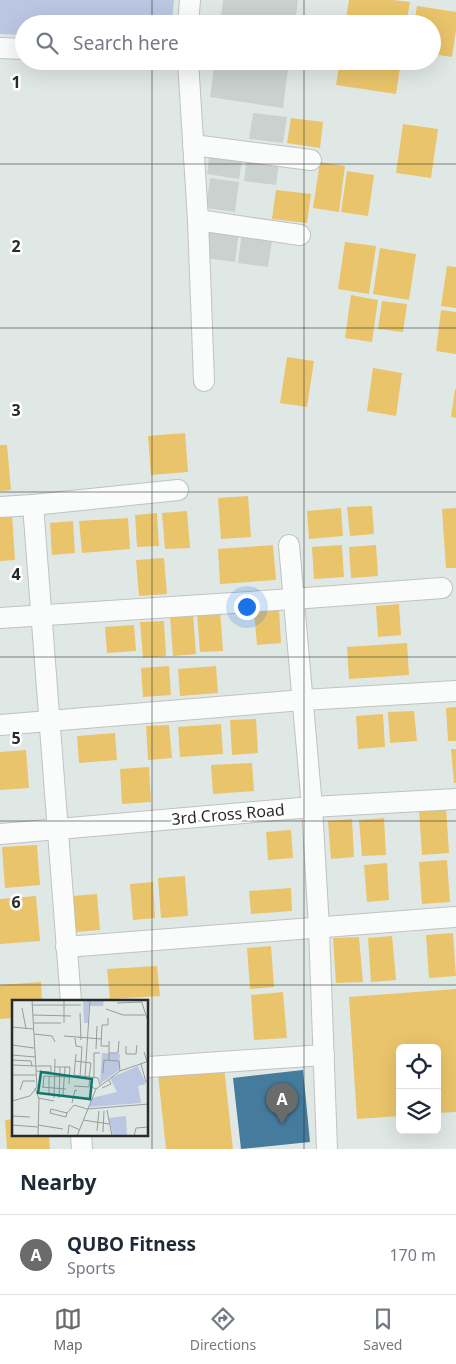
<!DOCTYPE html>
<style>
body{margin:0;font-family:"Noto Sans",sans-serif;background:#f6f6f7;color:#1f2937}
.controls{position:absolute;right:15px;bottom:15px;display:grid;overflow:hidden;border-radius:8px;box-shadow:0 5px 20px #0002}
.controls button{width:45px;height:45px;display:grid;place-items:center;padding:0;border:0;border-bottom:1px solid #e0e1e3;background:#fff;color:#1f2937;font:25px sans-serif}
.you{position:absolute;left:246px;top:606px;width:18px;height:18px;margin:-12px;border:4px solid #fff;border-radius:50%;background:#1a73e8;box-shadow:0 0 0 8px #1a73e833}
.badge{display:grid;place-items:center;width:32px;height:32px;border-radius:50%;background:#6a6c6b;color:#fff;font-size:16px;font-weight:700}
.pin{position:absolute;translate:-50% -41px;filter:drop-shadow(0 1px 2px #0008)}
.pin::after{content:'';position:absolute;top:26px;width:18px;height:15px;background:inherit;clip-path:polygon(0 0,100% 0,50% 100%)}
.list{margin:0;padding:0;list-style:none}
h2{display:flex;justify-content:space-between;align-items:center;height:65px;margin:0;padding:0 20px;font-size:21px}
h2 small{font-size:16px;font-weight:400;color:#747a83}
.list li{display:grid;grid-template-columns:32px 1fr auto;gap:15px;align-items:center;box-sizing:border-box;height:80px;padding:0 20px;border-top:1px solid #e0e1e3}
.list b{display:block;font-size:19px;white-space:nowrap}
.list p{margin:0;font-size:16px;white-space:nowrap;color:#747a83}
.list em{font-size:16px;font-style:normal;color:#747a83}
.icon{flex:none;width:28px;height:28px;fill:none;stroke:currentColor;stroke-width:2;stroke-linecap:round;stroke-linejoin:round}
.map{position:relative;flex:none;width:456px;height:1149px;overflow:hidden}
.search{position:absolute;background:#fff;box-shadow:0 5px 20px #0002;left:15px;right:15px;top:15px;height:55px;display:flex;align-items:center;gap:12px;box-sizing:border-box;padding:0 18px;border-radius:28px;color:#747a83;font-size:19px}
.sheet{height:145px;background:#fff}
nav{display:flex;justify-content:space-around;align-items:center;box-sizing:border-box;height:70px;border-top:1px solid #e0e1e3;background:#fff;font-size:14px;color:#747a83}
nav a{display:grid;justify-items:center;gap:2px}
nav .on{color:#6a6c6b}
.map>svg:first-child{display:block}
</style>
<div class="map">
<svg width="456" height="1149" viewBox="0 0 456 1149">
<rect width="100%" height="100%" fill="#e0e8e5"/>
<polygon fill="#bbc6e2" points="0,0 174,0 172,24 24,24 24,35 0,34"/>
<g fill="#e9c46a">
<polygon points="349,0 393,0 410,2 406,24 345,24"/>
<polygon points="417,6 456,12 456,30 452,57 432,54 432,24 414,24"/>
<polygon points="340,61 401,61 396,94 336,85"/>
<polygon points="291,118 323,122 320,148 287,143"/>
<polygon points="403,124 438,129 431,178 396,173"/>
<polygon points="320,162 345,166 339,212 313,208"/>
<polygon points="347,171 374,175 368,216 341,212"/>
<polygon points="276,190 311,194 307,223 272,219"/>
<polygon points="345,242 376,246 369,294 338,289"/>
<polygon points="380,248 416,254 409,300 373,294"/>
<polygon points="447,266 456,267 456,308 441,306"/>
<polygon points="351,295 378,300 372,342 345,338"/>
<polygon points="382,301 407,304 403,332 378,329"/>
<polygon points="441,310 456,312 456,354 436,351"/>
<polygon points="287,357 314,361 307,407 280,403"/>
<polygon points="373,368 402,373 396,416 367,411"/>
<polygon points="455,389 456,389 456,418 451,417"/>
<polygon points="185,433 188,472 151,475 148,436"/>
<polygon points="0,445 7,445 11,490 0,491"/>
<polygon points="248,496 251,537 221,539 218,498"/>
<polygon points="372,506 374,534 350,536 347,507"/>
<polygon points="341,508 343,536 309,539 307,511"/>
<polygon points="456,508 456,568 446,568 442,509"/>
<polygon points="187,511 190,548 165,549 162,513"/>
<polygon points="157,513 159,546 137,547 135,515"/>
<polygon points="12,514 15,560 0,561 0,515"/>
<polygon points="128,518 130,549 82,553 79,521"/>
<polygon points="73,521 75,553 52,555 50,523"/>
<polygon points="273,545 276,580 220,584 218,549"/>
<polygon points="342,545 344,577 314,579 312,547"/>
<polygon points="376,545 378,576 351,578 349,547"/>
<polygon points="164,558 167,594 139,596 136,560"/>
<polygon points="399,604 401,635 378,637 376,606"/>
<polygon points="279,609 281,643 257,645 254,611"/>
<polygon points="220,610 223,651 200,652 197,612"/>
<polygon points="193,614 196,654 173,656 170,616"/>
<polygon points="164,621 166,656 143,658 140,622"/>
<polygon points="134,625 136,651 107,653 105,627"/>
<polygon points="407,643 409,675 349,679 347,647"/>
<polygon points="169,666 171,695 143,697 141,668"/>
<polygon points="216,666 218,693 180,696 178,669"/>
<polygon points="456,707 456,741 448,741 446,708"/>
<polygon points="414,711 417,741 390,743 388,712"/>
<polygon points="383,714 385,747 358,749 356,716"/>
<polygon points="256,719 258,753 232,755 230,720"/>
<polygon points="221,724 223,754 180,757 178,727"/>
<polygon points="169,725 172,758 148,760 146,726"/>
<polygon points="115,733 117,760 79,763 77,736"/>
<polygon points="451,749 456,749 456,783 454,783"/>
<polygon points="26,750 29,788 0,790 0,752"/>
<polygon points="252,763 254,791 213,794 211,765"/>
<polygon points="149,767 151,802 122,804 120,769"/>
<polygon points="446,807 449,853 422,855 419,809"/>
<polygon points="384,818 386,855 362,856 359,820"/>
<polygon points="352,819 354,857 331,859 328,821"/>
<polygon points="291,830 293,858 268,860 266,832"/>
<polygon points="37,845 40,885 5,888 2,847"/>
<polygon points="447,860 450,902 422,904 419,862"/>
<polygon points="387,863 389,900 367,902 364,865"/>
<polygon points="185,876 188,916 161,918 158,878"/>
<polygon points="153,882 155,918 133,920 130,884"/>
<polygon points="291,888 292,911 251,914 249,891"/>
<polygon points="97,894 100,930 75,932 73,896"/>
<polygon points="36,896 40,941 0,944 0,899"/>
<polygon points="453,933 456,976 429,978 426,935"/>
<polygon points="392,936 396,980 371,982 368,938"/>
<polygon points="359,937 363,982 336,983 333,938"/>
<polygon points="271,946 274,987 250,989 247,948"/>
<polygon points="157,966 160,996 110,999 107,969"/>
<polygon points="41,982 42,1002 14,1002 14,1018 0,1019 0,985"/>
<polygon points="456,989 456,1112 437,1113 437,1048 400,1048 400,1116 357,1119 349,997"/>
<polygon points="283,992 287,1038 254,1040 251,995"/>
<polygon points="224,1067 233,1149 166,1149 158,1074"/>
<polygon points="14,1119 14,1135 49,1135 50,1149 7,1149 5,1120"/>
</g>
<polygon fill="#457b9d" points="303,1070 310,1142 241,1149 233,1078"/>
<g fill="#cbd1cf">
<polygon points="223,0 298,0 295,24 220,24"/>
<polygon points="215,61 289,61 283,108 210,97"/>
<polygon points="253,113 287,117 283,143 249,139"/>
<polygon points="210,150 243,155 239,179 207,174"/>
<polygon points="247,157 279,162 276,185 244,181"/>
<polygon points="210,178 239,182 235,212 206,208"/>
<polygon points="210,227 239,231 235,262 206,258"/>
<polygon points="242,231 273,235 268,267 238,263"/>
</g>
<g fill="none" stroke-linecap="round" stroke-linejoin="round">
<g stroke="#c1c2c1" stroke-width="22">
<g id="minor">
<polyline points="188,24 190,0"/>
<polyline points="0,48 24,49"/>
<polyline points="188,61 198,220 204,381"/>
<polyline points="193,145 311,160"/>
<polyline points="198,220 300,235"/>
<polyline points="33,505 71,1002"/>
<polyline points="0,507 33,505 178,490"/>
<polyline points="289,545 312,807 319,928 327,1149"/>
<polyline points="0,618 293,599 442,588"/>
<polyline points="0,725 303,700 456,691"/>
<polyline points="0,834 312,807 456,799"/>
<polyline points="66,947 454,917"/>
<polyline points="148,1067 324,1055"/>
<polyline points="81,1135 82,1149"/>
</g>
</g>
<use href="#minor" stroke="#fafcfb" stroke-width="20"/>
</g>
<path fill="none" stroke="#2a2a2a" stroke-width="1" stroke-opacity="0.55" d="M 152,0 L 152,24M 304,0 L 304,24M 152,61 L 152,1149M 304,61 L 304,1149M 0,164 L 456,164M 0,328 L 456,328M 0,492 L 456,492M 0,657 L 456,657M 0,821 L 456,821M 0,985 L 456,985"/>
<g text-anchor="middle" dominant-baseline="central" stroke-width="5" stroke-linejoin="round" paint-order="stroke">
<g font-size="16" fill="#2a2a2a" stroke="#fff">
<text transform="translate(228 814) rotate(-5)">3rd Cross Road</text>
</g>
</g>
<g transform="translate(12 1000)">
<rect width="136" height="136" fill="#e0e8e5"/>
<path d="M 71,0 L 92,0 L 91,6 L 77,6 L 76,23 L 72,23 ZM 90,53 L 108,54 L 107,70 L 88,84 ZM 126,66 L 134,84 L 126,86 L 129,103 L 77,107 L 80,98 L 105,92 L 98,78 ZM 114,116 L 115,136 L 101,136 L 97,118 Z" fill="#bbc6e2"/>
<path fill="none" stroke="#979c9a" stroke-width="1" d="M 52,0 L 52,23M 129,0 L 137,24M 105,3 L 129,2M 20,5 L 69,5M 10,8 L 14,29M 94,9 L 111,15 L 133,15M 68,13 L 69,40M 21,15 L 59,16M 96,18 L 96,25 L 90,25 L 89,46 L 97,46M 22,23 L 49,23M 0,27 L 21,29M 22,34 L 40,36 L 43,42M 52,36 L 90,39M 63,38 L 64,46 L 70,47 L 68,77M 0,45 L 22,48M 114,46 L 114,54 L 124,54 L 125,45M 84,49 L 85,26M 132,52 L 137,67M 97,53 L 106,53 L 107,41M 64,54 L 62,75 L 86,78 L 88,85M 0,55 L 23,57M 0,60 L 19,61 L 20,66M 97,60 L 97,41M 63,61 L 79,63 L 77,78M 129,64 L 134,82M 0,65 L 23,66M 24,66 L 39,66 L 39,72 L 24,71M 43,67 L 58,67 L 57,84M 91,73 L 92,60 L 107,61 L 108,71M 0,75 L 24,75M 73,77 L 78,0M 78,78 L 77,86 L 84,89M 82,78 L 82,53 L 88,53M 62,86 L 77,87M 30,87 L 54,89M 31,87 L 32,76 L 57,77M 23,88 L 27,99 L 26,136M 90,88 L 99,84 L 96,79M 8,90 L 11,81 L 23,81M 37,94 L 37,76M 51,95 L 53,67M 61,96 L 78,100M 26,98 L 42,101M 42,98 L 43,59M 47,98 L 48,67M 0,101 L 18,96 L 25,87 L 20,0M 60,103 L 63,90 L 65,91M 39,109 L 55,113 L 62,105 L 75,109M 39,109 L 38,113 L 54,117 L 55,112M 75,109 L 137,104M 95,110 L 100,136M 0,116 L 18,117M 71,120 L 97,124M 0,125 L 26,127M 26,125 L 51,129M 85,131 L 87,111M 91,132 L 92,111M 56,134 L 57,125 L 68,130M 65,136 L 84,89 L 108,71 L 137,61M 122,136 L 124,128 L 137,127"/>
<path fill="#0f766e" fill-opacity="0.15" stroke="#0f766e" stroke-width="2.5" d="M 29,72 L 80,79 L 78,99 L 26,93 Z"/>
<rect width="136" height="136" fill="none" stroke="#2a2a2a" stroke-width="2.5"/>
</g>
<g font-size="16" text-anchor="middle" font-weight="bold" fill="#2a2a2a" stroke="#fff" stroke-width="5" stroke-linejoin="round" paint-order="stroke">
<text x="16" y="88">1</text>
<text x="16" y="252">2</text>
<text x="16" y="416">3</text>
<text x="16" y="580">4</text>
<text x="16" y="744">5</text>
<text x="16" y="908">6</text>
</g>
</svg>
<div class="controls">
<button><svg class="icon" aria-label="locate" viewBox="0 0 24 24"><circle cx="12" cy="12" r="6"/><path d="M12 2v4M12 18v4M2 12h4M18 12h4"/></svg></button>
<button><svg class="icon" aria-label="layers" viewBox="0 0 24 24"><path d="M12 4l9 5-9 5-9-5zM3 14l9 5 9-5"/></svg></button>
</div>
<div class="you"></div>
<div class="pin badge" style="left:282px;top:1124px">A</div>
<div class="search"><svg class="icon" aria-label="search" viewBox="0 0 24 24"><circle cx="10" cy="10" r="6"/><path d="M15 15l6 6"/></svg>Search here</div>
</div>
<section class="sheet">
<h2>Nearby<small></small></h2>
<ul class="list">
<li><span class="badge">A</span><div><b>QUBO Fitness</b><p>Sports</p></div><em>170 m</em></li>
</ul>
</section>
<nav>
<a class="on"><svg class="icon" aria-label="map" viewBox="0 0 24 24"><path d="M3 6l6-2 6 2 6-2v14l-6 2-6-2-6 2zM9 4v14M15 6v14"/></svg>Map</a>
<a><svg class="icon" aria-label="directions" viewBox="0 0 24 24"><path d="M12 3l9 9-9 9-9-9zM9 14v-3h6M13 9l2 2-2 2"/></svg>Directions</a>
<a><svg class="icon" aria-label="saved" viewBox="0 0 24 24"><path d="M7 4h10v16l-5-4-5 4z"/></svg>Saved</a>
</nav>
